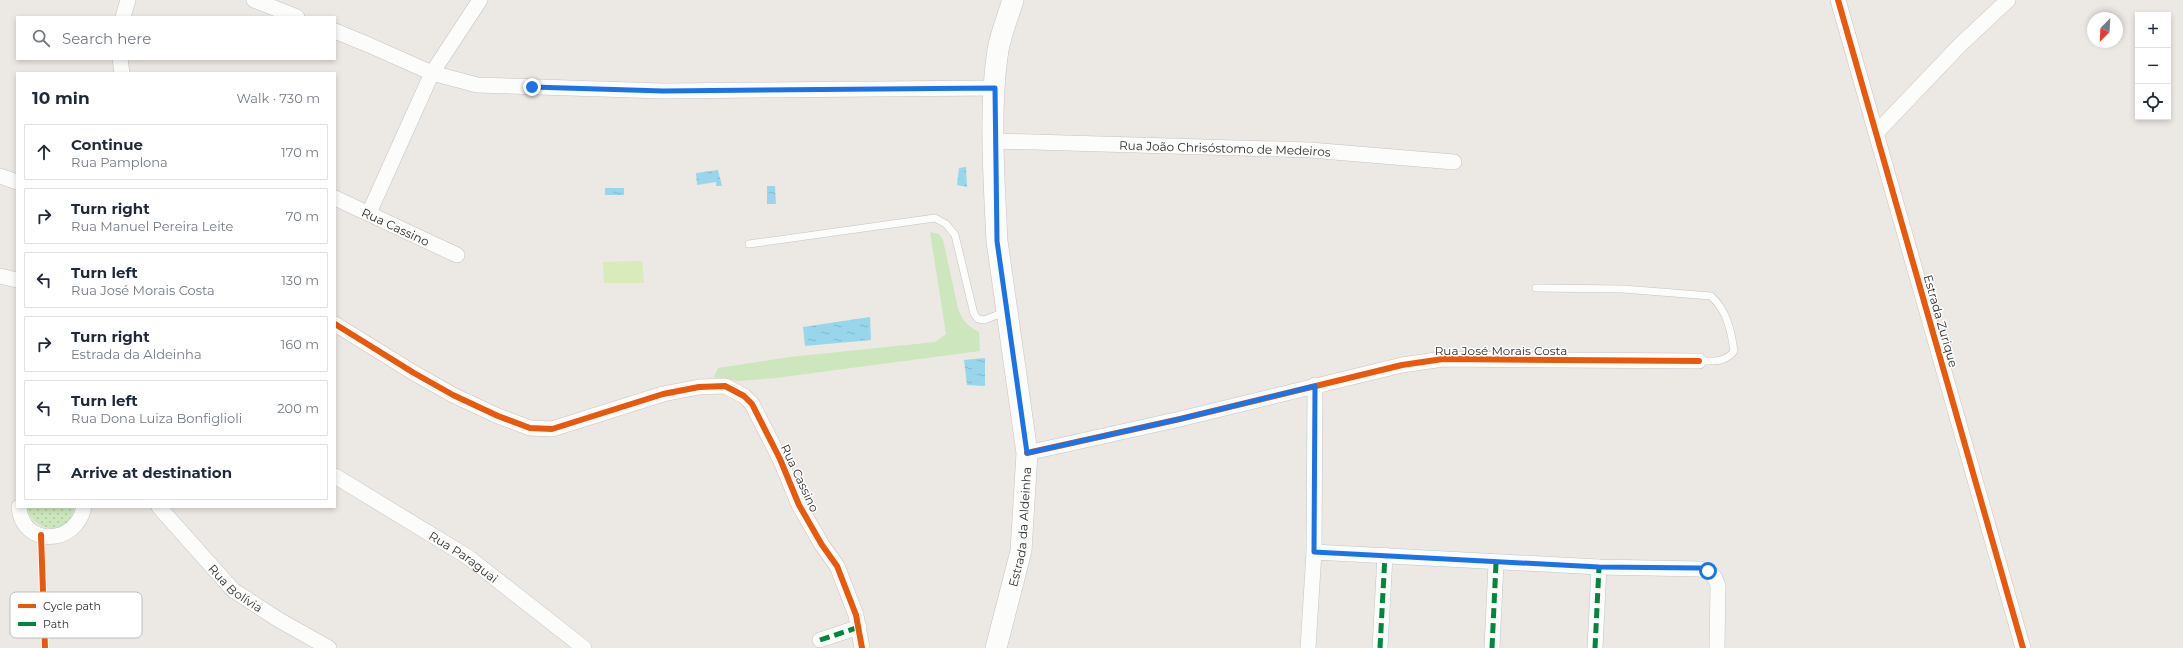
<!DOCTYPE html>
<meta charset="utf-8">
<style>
body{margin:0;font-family:Montserrat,sans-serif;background:#f2f2f3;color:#1f2937}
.controls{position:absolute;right:12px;top:12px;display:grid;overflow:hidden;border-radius:0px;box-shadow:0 2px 6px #0003}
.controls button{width:36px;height:36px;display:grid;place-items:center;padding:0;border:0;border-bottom:1px solid #e0e1e3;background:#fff;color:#1f2937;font:20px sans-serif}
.compass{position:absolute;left:2087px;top:12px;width:36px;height:36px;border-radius:50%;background:#fff;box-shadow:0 2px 6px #0003;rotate:204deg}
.stop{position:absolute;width:12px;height:12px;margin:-9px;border:3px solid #1a73e8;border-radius:50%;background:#fff}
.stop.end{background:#1a73e8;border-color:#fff;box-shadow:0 1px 4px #0008}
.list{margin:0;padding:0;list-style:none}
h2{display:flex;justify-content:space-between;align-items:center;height:52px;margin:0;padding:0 16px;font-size:17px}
h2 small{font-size:13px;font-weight:400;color:#747a83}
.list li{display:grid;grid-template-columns:26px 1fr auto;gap:12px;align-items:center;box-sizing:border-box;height:56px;margin:0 8px 8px;padding:0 8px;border:1px solid #e0e1e3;border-radius:0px}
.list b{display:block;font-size:15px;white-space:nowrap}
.list p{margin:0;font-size:13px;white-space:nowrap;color:#747a83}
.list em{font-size:13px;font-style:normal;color:#747a83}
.icon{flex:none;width:22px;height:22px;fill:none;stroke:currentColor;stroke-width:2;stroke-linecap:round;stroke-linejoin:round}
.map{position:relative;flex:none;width:2183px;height:648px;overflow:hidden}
.search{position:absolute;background:#fff;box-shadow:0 2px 6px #0003;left:16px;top:16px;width:320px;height:44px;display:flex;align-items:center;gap:10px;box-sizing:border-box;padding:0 14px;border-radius:0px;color:#747a83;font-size:15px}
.panel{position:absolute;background:#fff;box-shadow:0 2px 6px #0003;left:16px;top:72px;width:320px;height:436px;border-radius:0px}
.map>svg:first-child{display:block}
</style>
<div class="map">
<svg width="2183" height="648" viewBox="0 0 2183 648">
<defs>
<pattern id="grass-dots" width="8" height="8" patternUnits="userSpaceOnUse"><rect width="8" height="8" fill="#cee6be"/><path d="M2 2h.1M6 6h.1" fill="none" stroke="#b1c6a4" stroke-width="1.8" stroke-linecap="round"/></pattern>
<pattern id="water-ripples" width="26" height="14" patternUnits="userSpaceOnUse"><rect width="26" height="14" fill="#99d6ec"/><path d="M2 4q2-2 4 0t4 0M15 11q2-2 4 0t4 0" fill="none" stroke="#84b8cb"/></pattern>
</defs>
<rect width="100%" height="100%" fill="#ece8e4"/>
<path fill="url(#grass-dots)" d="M 25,507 L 75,507 C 67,537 36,534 25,507 Z"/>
<path fill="#cee6be" d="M 930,232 L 939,234 L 943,240 L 958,308 C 962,320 967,326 979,332 L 980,351 L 776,378 L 737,381 L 714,377 L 718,368 L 790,357 L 935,342 L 946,334 Z"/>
<polygon fill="#d9eabb" points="642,261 644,283 604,283 603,262"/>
<g fill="url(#water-ripples)">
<polygon points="966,167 967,187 957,185 959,168"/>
<polygon points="718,170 722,186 716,186 716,182 697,185 696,173"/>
<polygon points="767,186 775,186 776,204 767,204"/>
<rect x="605" y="188" width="19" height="7"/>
<polygon points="870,317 871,340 805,346 803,327"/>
<polygon points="985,358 985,386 967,385 964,360"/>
</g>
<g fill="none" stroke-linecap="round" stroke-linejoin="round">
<g stroke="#c5c4c5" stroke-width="8">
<g id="lane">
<polyline points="749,244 935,218 946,224 955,235 974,314 978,319 984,320 1005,312"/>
<path d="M 1536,288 L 1623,289 L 1711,296 C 1727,311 1731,330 1734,351 C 1725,363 1713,361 1699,361"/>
</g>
</g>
<g stroke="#c5c4c5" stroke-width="16">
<g id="street">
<polyline points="254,0 297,17"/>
<polyline points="1838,0 2023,648"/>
<polyline points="123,17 128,0"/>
<polyline points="335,31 369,45 432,73 477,85 663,91 995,88"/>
<polyline points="120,59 122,73"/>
<polyline points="1877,132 1960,45 2008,0"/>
<path id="s1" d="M 995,141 L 1310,150 L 1454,162"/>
<polyline points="0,176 17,182"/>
<path id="s2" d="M 335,198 L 457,255"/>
<polyline points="369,213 432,73 480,0"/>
<polyline points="0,276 17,280"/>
<polyline points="335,324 414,373 453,395 498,416 530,428 552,429 663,394 699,387 725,386 744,396 752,404 780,459 799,505 822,545 837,566 856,615 862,648"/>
<polyline points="1027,453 1180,419 1402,365 1443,359 1699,361"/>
<path id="s3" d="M 335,476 L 468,557 L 584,648"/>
<path d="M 19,507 C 22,547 76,546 84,507"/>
<path id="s4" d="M 159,507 L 233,590 L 279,620 L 329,648"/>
<path d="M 1314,552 L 1599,567 L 1700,569 C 1711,572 1715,575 1718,586 L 1717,648"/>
<polyline points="820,640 859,627"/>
<polyline points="1308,648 1314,552 1315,385"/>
<polyline points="1380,648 1385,555"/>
<polyline points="1492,648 1496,563"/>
<polyline points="1595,648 1599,567"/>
</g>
</g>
<g stroke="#c5c4c5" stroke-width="22">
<g id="secondary">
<path id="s5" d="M 996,648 L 1021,551 L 1027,453 L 997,241 C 994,181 989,109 998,50 C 1001,33 1008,16 1013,0"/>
</g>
</g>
<polyline stroke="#c9c9c8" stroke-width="2.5" stroke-dasharray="3 2" stroke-linecap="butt" points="42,551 45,648"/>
<use href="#lane" stroke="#fcfcfb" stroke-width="7"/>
<use href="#street" stroke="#fcfcfb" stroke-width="15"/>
<use href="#secondary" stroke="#fcfcfb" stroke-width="21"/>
<g stroke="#00873e" stroke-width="5" stroke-dasharray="10 5" stroke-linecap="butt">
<polyline points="820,640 859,627"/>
<polyline points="1380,648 1385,555"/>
<polyline points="1492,648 1496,563"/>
<polyline points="1595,648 1599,567"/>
</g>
<g stroke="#fff" stroke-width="8">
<g id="cycleway">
<polyline points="1838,0 2023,648"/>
<polyline points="335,324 414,373 453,395 498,416 530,428 552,429 663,394 699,387 725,386 744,396 752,404 780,459 799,505 822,545 837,566 856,615 862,648"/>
<polyline points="1027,453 1180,419 1402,365 1443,359 1699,361"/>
<polyline points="41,535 45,648"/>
</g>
</g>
<use href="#cycleway" stroke="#e8590c" stroke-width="6"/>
</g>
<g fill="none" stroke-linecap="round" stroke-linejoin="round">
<polyline stroke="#1a73e8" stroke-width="5" points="532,87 663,91 995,88 997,241 1027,453 1180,419 1315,386 1314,552 1599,567 1700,568 1708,571"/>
</g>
<g text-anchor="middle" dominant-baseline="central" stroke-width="3" stroke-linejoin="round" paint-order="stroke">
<g font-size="12" fill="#2e2e2e" stroke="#fff">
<text stroke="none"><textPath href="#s1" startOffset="230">Rua João Chrisóstomo de Medeiros</textPath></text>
<text stroke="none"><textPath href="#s2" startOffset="67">Rua Cassino</textPath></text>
<text transform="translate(1941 321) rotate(74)">Estrada Zurique</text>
<text x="1501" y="350">Rua José Morais Costa</text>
<text transform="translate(800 478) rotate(65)">Rua Cassino</text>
<text stroke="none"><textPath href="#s5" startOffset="124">Estrada da Aldeinha</textPath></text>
<text stroke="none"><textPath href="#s3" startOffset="152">Rua Paraguai</textPath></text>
<text stroke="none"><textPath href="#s4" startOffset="112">Rua Bolívia</textPath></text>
</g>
</g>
<rect x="10" y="592" width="132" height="46" rx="6" fill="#fff" stroke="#c0c0c0" stroke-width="1"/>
<rect x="18" y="604" width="18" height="4" fill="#e8590c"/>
<rect x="18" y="622" width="18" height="4" fill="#00873e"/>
<g font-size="11" fill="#2e2e2e">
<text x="43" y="610">Cycle path</text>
<text x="43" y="628">Path</text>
</g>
</svg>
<div class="controls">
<button>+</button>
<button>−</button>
<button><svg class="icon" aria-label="locate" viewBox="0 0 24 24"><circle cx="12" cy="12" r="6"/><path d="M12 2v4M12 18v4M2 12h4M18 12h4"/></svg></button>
</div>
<svg class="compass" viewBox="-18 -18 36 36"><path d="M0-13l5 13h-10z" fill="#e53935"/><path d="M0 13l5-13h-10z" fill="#747a83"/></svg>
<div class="stop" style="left:1708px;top:571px"></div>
<div class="stop end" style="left:532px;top:87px"></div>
<div class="search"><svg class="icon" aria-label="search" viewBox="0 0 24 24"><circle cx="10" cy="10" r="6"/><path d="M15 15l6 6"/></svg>Search here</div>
<section class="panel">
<h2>10 min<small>Walk · 730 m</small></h2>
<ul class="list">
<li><svg class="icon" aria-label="ahead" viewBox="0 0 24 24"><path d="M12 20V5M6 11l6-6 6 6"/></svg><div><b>Continue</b><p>Rua Pamplona</p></div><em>170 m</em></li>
<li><svg class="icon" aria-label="right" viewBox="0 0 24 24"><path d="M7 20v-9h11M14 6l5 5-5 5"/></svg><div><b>Turn right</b><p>Rua Manuel Pereira Leite</p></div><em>70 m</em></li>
<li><svg class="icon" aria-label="left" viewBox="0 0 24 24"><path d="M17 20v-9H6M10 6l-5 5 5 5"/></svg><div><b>Turn left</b><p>Rua José Morais Costa</p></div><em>130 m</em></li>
<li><svg class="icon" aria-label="right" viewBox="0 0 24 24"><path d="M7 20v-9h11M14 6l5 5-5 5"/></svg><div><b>Turn right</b><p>Estrada da Aldeinha</p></div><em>160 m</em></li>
<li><svg class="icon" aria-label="left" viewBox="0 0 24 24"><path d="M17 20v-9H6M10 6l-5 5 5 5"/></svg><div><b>Turn left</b><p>Rua Dona Luiza Bonfiglioli</p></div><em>200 m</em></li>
<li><svg class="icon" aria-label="arrive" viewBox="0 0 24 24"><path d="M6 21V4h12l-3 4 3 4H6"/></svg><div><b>Arrive at destination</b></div></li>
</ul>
</section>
</div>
